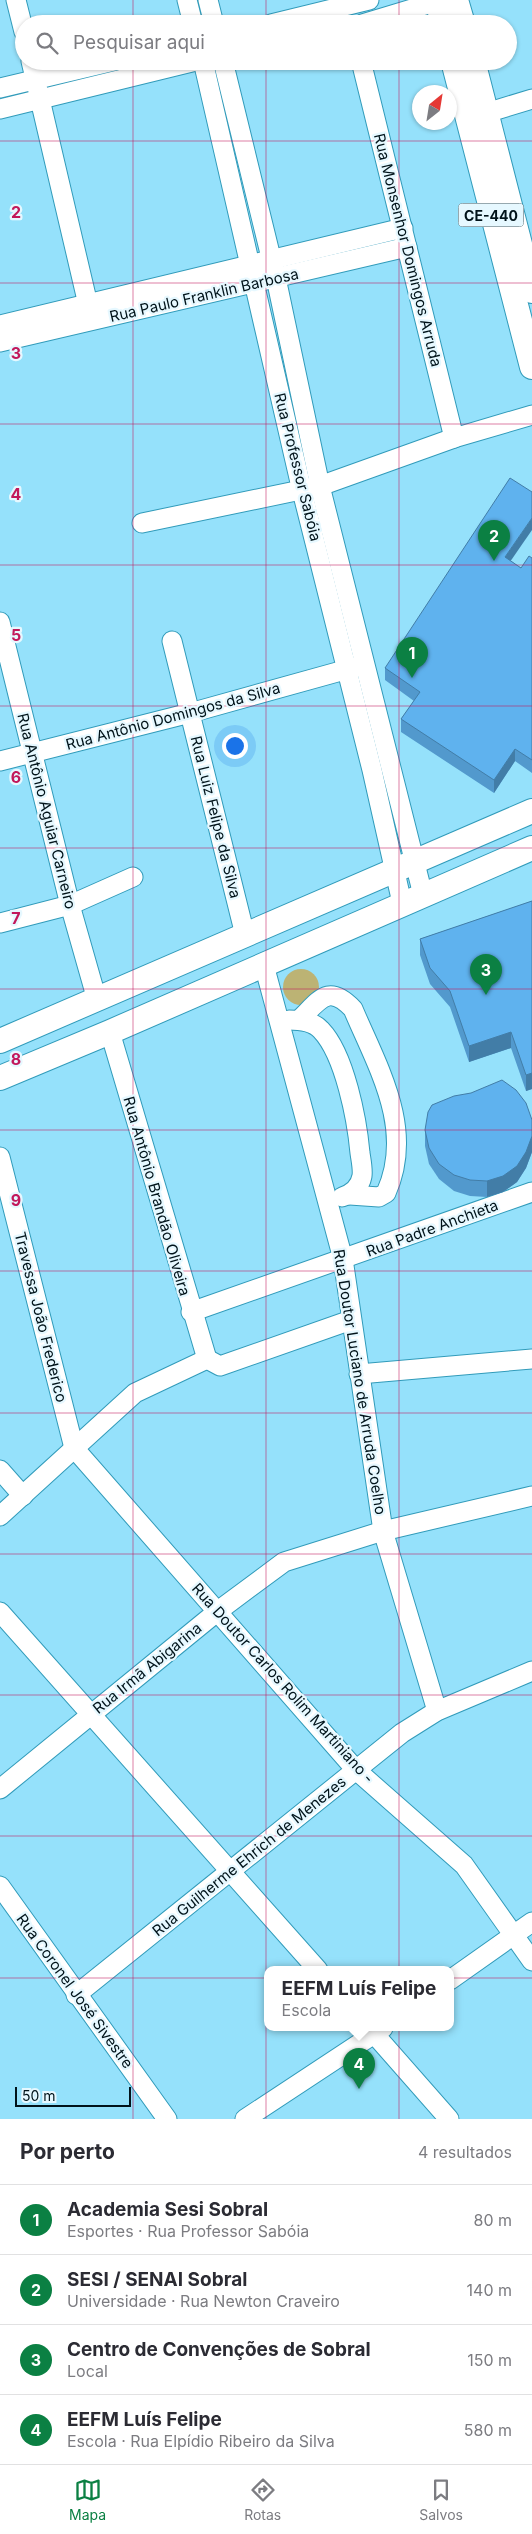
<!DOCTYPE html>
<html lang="pt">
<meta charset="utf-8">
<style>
body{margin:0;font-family:Inter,sans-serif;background:#f2f2f3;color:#2b2b33}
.compass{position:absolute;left:412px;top:85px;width:45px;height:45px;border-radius:50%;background:#fff;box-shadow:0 1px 4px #0004;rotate:30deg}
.scale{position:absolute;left:15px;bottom:12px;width:116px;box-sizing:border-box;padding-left:5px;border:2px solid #01131a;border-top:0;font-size:14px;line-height:18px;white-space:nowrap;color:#01131a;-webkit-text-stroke:4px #e6f8ff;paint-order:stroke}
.you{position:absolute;left:234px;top:745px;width:18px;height:18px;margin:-12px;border:4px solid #fff;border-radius:50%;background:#1a73e8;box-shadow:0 0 0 8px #1a73e833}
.badge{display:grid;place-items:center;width:32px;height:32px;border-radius:50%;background:#0b8043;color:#fff;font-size:16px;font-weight:700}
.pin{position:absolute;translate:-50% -41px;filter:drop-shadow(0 1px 2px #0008)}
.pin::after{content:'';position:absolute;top:26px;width:18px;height:15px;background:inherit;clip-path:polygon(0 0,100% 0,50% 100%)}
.popup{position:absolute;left:264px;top:1966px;width:190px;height:65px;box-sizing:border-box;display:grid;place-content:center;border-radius:10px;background:#fff;filter:drop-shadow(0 1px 4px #0005);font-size:16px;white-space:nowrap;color:#7c7c81}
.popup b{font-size:19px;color:#2b2b33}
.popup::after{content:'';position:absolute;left:50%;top:100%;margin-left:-10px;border:10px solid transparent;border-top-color:#fff}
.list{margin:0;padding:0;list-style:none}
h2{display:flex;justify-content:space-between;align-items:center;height:65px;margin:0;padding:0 20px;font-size:21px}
h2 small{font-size:16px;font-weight:400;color:#7c7c81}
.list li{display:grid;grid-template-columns:32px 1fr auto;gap:15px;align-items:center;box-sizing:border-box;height:70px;padding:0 20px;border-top:1px solid #e1e1e2}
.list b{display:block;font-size:19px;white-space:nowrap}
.list p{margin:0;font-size:16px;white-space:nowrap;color:#7c7c81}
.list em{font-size:16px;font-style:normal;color:#7c7c81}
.icon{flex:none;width:28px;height:28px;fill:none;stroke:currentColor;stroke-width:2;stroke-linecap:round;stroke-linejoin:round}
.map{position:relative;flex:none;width:532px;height:2119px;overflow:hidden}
.search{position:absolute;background:#fff;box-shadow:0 1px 4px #0004;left:15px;right:15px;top:15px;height:55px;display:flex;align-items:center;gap:12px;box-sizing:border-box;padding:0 18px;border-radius:28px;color:#7c7c81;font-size:19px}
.sheet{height:345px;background:#fff}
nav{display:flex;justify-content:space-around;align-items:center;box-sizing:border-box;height:70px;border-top:1px solid #e1e1e2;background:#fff;font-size:14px;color:#7c7c81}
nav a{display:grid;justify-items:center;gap:2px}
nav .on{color:#0b8043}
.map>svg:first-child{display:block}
</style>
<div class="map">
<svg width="532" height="2119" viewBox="0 0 532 2119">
<rect width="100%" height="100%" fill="#95e1fb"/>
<circle fill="#bcb374" cx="301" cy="987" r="18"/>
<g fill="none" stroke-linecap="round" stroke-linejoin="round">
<g stroke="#319bba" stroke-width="21">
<g id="minor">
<polyline points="16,0 24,32"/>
<polyline points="187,0 193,24"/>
<polyline points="208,0 214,24"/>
<polyline points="271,24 369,0"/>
<polyline points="362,24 442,0"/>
<polyline points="31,61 90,313"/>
<polyline points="203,61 302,491 372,770 402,903"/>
<polyline points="223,61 276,278 320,486 423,895"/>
<polyline points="361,61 454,438"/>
<polyline points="0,88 114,61"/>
<polyline points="0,109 196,61"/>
<polyline points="473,117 532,99"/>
<polyline points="0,325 403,228"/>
<polyline points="0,342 407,247"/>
<polyline points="142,523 320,486 454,438 532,415"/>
<polyline points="0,622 70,905 97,1000"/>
<polyline points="172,641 245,935"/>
<polyline points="0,761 190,713 359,666"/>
<polyline points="0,923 70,905 133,877"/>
<polyline points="264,965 343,1259 383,1531 437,1711"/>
<path d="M 289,1020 C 301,1020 313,1021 321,1030 C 345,1055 357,1120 360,1153 C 361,1160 363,1169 362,1176 C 360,1187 352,1194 342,1197"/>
<path d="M 299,1020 C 320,1000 328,983 353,1009 C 378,1068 415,1129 386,1193 L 379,1197 L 350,1195"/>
<polyline points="110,1032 207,1359"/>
<polyline points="0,1157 74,1448 356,1770 464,1865 532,1961"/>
<polyline points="191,1312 532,1192"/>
<polyline points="207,1359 220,1366 351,1320"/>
<polyline points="359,1374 532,1359"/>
<polyline points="0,1470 23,1496"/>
<polyline points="0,1516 135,1393 207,1359"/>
<polyline points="0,1612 318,1970"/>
<polyline points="0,1789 218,1611 284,1562 383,1531 532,1496"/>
<polyline points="0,1886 167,2119"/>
<polyline points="450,1980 532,1922"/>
<polyline points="76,1995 402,1733 437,1711 532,1671"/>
<polyline points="369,2028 449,2119"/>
<polyline points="245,2119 383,2028"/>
</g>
</g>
<g stroke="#319bba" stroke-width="26">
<g id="major">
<polyline points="437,0 443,24"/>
<polyline points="456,0 463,24"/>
<polyline points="453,61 532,367"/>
<polyline points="473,61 532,291"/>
<polyline points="0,1041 532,811"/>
<polyline points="0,1078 110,1032 532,848"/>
</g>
</g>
<use href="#minor" stroke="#fff" stroke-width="19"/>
<use href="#major" stroke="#fff" stroke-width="24"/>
</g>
<g fill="#5299cd">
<polygon points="532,558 532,773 515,761 494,793 401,732 401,719 414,701 385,680 385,668 511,561 521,568"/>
<polygon points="532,901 532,1089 526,1091 511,1048 469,1062 450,1007 430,984 420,955 420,939"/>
<polygon points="425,1130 532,1152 526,1168 517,1182 503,1192 487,1197 470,1196 454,1191 439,1179 429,1164 425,1146"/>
</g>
<g fill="#427da7">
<polygon points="532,518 532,530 505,569 505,557"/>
<polygon points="515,749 515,761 494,793 494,780"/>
<polygon points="511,1032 511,1048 469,1062 469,1046"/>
<polygon points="532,1073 532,1089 526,1091 526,1075"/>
<polygon points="532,1136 532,1152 526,1168 517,1182 503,1192 487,1197 487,1181"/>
</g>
<g fill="#5fb2ee" stroke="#427da7">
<polygon points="510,478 532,492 532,518 505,557 521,568 529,556 532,558 532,760 515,749 494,780 401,719 420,692 385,668"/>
<polygon points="532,901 532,1073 526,1075 511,1032 469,1046 450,991 430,968 420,939"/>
<polygon points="502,1080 516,1090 526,1103 532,1120 532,1136 526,1152 517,1166 503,1176 487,1181 470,1180 454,1175 439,1164 429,1148 425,1130 428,1112 432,1105 454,1096 471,1093"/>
</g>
<path fill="none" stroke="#c2185b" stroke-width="1" stroke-opacity="0.55" d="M 133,0 L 133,24M 266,0 L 266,24M 399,0 L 399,24M 133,61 L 133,2119M 266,61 L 266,2119M 399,61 L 399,2119M 0,141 L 532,141M 0,283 L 532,283M 0,424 L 532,424M 0,565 L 532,565M 0,706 L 532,706M 0,848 L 532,848M 0,989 L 532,989M 0,1130 L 532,1130M 0,1271 L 532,1271M 0,1413 L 532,1413M 0,1554 L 532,1554M 0,1695 L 532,1695M 0,1836 L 532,1836M 0,1978 L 532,1978"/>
<g text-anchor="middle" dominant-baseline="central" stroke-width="4.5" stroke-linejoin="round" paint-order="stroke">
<rect fill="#e6f8ff" stroke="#46585f" stroke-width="1" x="458.5" y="203.5" width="65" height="23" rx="4"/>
<g font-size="14" font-weight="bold" fill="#01131a">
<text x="491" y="215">CE-440</text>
</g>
<g font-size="15" fill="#01131a" stroke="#e6f8ff">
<text transform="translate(408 250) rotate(76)">Rua Monsenhor Domingos Arruda</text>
<text transform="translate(204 295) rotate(-13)">Rua Paulo Franklin Barbosa</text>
<text transform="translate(298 467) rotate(76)">Rua Professor Sabóia</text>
<text transform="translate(173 716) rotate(-15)">Rua Antônio Domingos da Silva</text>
<text transform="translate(47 811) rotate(76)">Rua Antônio Aguiar Carneiro</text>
<text transform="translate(216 817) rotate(76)">Rua Luiz Felipe da Silva</text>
<text transform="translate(157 1196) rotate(74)">Rua Antônio Brandão Oliveira</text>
<text transform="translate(432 1228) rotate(-20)">Rua Padre Anchieta</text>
<text transform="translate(41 1317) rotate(76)">Travessa João Frederico</text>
<text transform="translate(360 1382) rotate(81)">Rua Doutor Luciano de Arruda Coelho</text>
<text transform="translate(147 1668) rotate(-39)">Rua Irmã Abigarina</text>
<text transform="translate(283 1683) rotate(48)">Rua Doutor Carlos Rolim Martiniano -</text>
<text transform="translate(249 1856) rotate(-39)">Rua Guilherme Ehrich de Menezes</text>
<text transform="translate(75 1991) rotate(54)">Rua Coronel José Sivestre</text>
</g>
</g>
<g font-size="16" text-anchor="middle" font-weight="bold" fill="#c2185b" stroke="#e6f8ff" stroke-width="4.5" stroke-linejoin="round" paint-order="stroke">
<text x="16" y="218">2</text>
<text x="16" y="359">3</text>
<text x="16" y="500">4</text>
<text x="16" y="641">5</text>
<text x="16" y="783">6</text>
<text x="16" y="924">7</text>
<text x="16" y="1065">8</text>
<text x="16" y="1206">9</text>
</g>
</svg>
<svg class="compass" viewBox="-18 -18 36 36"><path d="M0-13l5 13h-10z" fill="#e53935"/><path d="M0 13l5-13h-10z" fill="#7c7c81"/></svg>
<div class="scale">50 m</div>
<div class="you"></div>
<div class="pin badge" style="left:412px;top:678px">1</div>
<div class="pin badge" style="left:494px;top:561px">2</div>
<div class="pin badge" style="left:486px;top:995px">3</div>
<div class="pin badge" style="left:359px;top:2089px">4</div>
<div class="popup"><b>EEFM Luís Felipe</b>Escola</div>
<div class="search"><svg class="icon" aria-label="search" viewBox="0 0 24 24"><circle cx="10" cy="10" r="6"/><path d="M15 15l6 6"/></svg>Pesquisar aqui</div>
</div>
<section class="sheet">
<h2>Por perto<small>4 resultados</small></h2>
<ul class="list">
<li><span class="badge">1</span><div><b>Academia Sesi Sobral</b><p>Esportes · Rua Professor Sabóia</p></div><em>80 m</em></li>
<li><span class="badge">2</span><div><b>SESI / SENAI Sobral</b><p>Universidade · Rua Newton Craveiro</p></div><em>140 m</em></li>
<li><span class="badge">3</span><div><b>Centro de Convenções de Sobral</b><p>Local</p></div><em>150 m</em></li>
<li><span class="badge">4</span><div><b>EEFM Luís Felipe</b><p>Escola · Rua Elpídio Ribeiro da Silva</p></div><em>580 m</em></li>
</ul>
</section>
<nav>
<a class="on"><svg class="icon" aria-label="map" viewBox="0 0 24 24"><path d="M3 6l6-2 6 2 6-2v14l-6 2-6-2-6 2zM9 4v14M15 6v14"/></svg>Mapa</a>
<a><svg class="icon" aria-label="directions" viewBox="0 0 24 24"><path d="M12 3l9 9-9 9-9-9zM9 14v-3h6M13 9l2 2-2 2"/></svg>Rotas</a>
<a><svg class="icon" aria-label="saved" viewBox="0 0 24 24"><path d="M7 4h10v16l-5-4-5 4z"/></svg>Salvos</a>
</nav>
